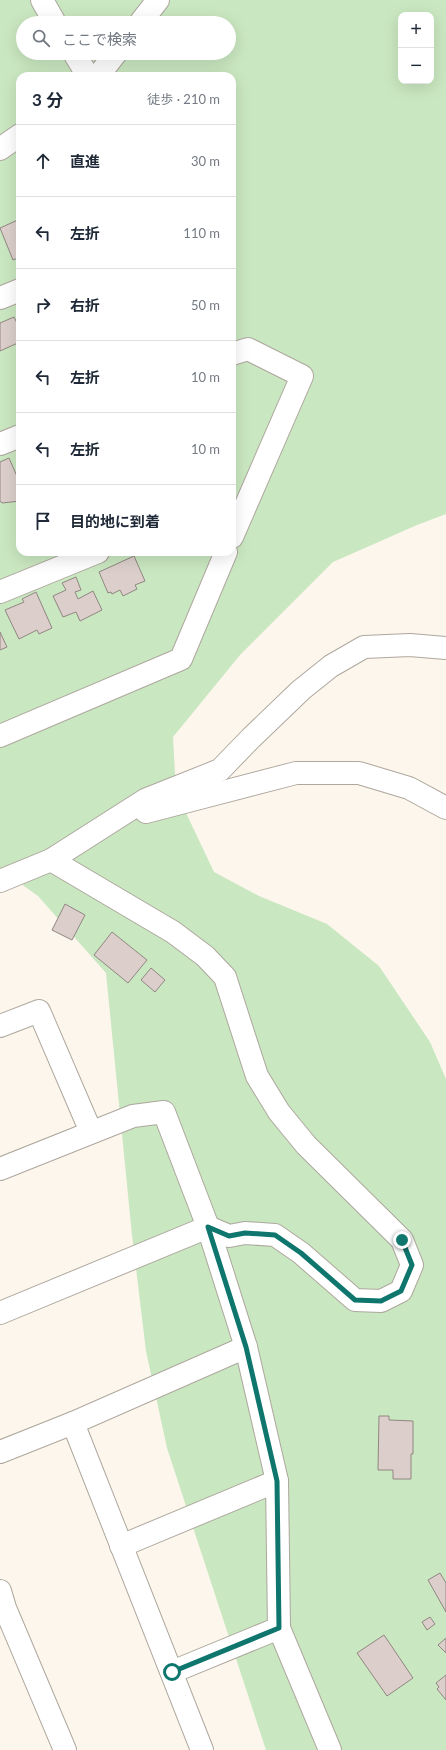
<!DOCTYPE html>
<html lang="ja">
<meta charset="utf-8">
<style>
body{margin:0;font-family:Lato,"Noto Sans JP",sans-serif;background:#f6f6f7;color:#1f2937}
.controls{position:absolute;right:12px;top:12px;display:grid;overflow:hidden;border-radius:8px;box-shadow:0 4px 16px #0002}
.controls button{width:36px;height:36px;display:grid;place-items:center;padding:0;border:0;border-bottom:1px solid #e0e1e3;background:#fff;color:#1f2937;font:20px sans-serif}
.stop{position:absolute;width:12px;height:12px;margin:-9px;border:3px solid #0f766e;border-radius:50%;background:#fff}
.stop.end{background:#0f766e;border-color:#fff;box-shadow:0 1px 4px #0008}
.list{margin:0;padding:0;list-style:none}
h2{display:flex;justify-content:space-between;align-items:center;height:52px;margin:0;padding:0 16px;font-size:17px}
h2 small{font-size:13px;font-weight:400;color:#747a83}
.list li{display:grid;grid-template-columns:26px 1fr auto;gap:12px;align-items:center;box-sizing:border-box;height:72px;padding:0 16px;border-top:1px solid #e0e1e3}
.list b{display:block;font-size:15px;white-space:nowrap}
.list em{font-size:13px;font-style:normal;color:#747a83}
.icon{flex:none;width:22px;height:22px;fill:none;stroke:currentColor;stroke-width:2;stroke-linecap:round;stroke-linejoin:round}
.map{position:relative;flex:none;width:446px;height:1750px;overflow:hidden}
.search{position:absolute;background:#fff;box-shadow:0 4px 16px #0002;left:16px;top:16px;width:220px;height:44px;display:flex;align-items:center;gap:10px;box-sizing:border-box;padding:0 14px;border-radius:22px;color:#747a83;font-size:15px}
.panel{position:absolute;background:#fff;box-shadow:0 4px 16px #0002;left:16px;top:72px;width:220px;height:484px;border-radius:12px}
.map>svg:first-child{display:block}
</style>
<div class="map">
<svg width="446" height="1750" viewBox="0 0 446 1750">
<rect width="100%" height="100%" fill="#fcf6ec"/>
<path fill="#c9e7c0" fill-rule="evenodd" d="M 0,0 L 446,0 L 446,514 L 417,525 L 333,562 L 240,655 L 173,737 L 176,792 L 214,872 L 259,896 L 327,924 L 379,966 L 430,1042 L 446,1079 L 446,1750 L 266,1750 L 167,1448 L 146,1351 L 132,1235 L 106,973 L 38,896 L 0,869 ZM 401,15 L 431,15 L 431,81 L 401,81 ZM 23,23 L 229,23 L 229,53 L 23,53 ZM 20,76 L 232,76 L 232,552 L 20,552 Z"/>
<g fill="#dccfcb" stroke="#918682">
<polygon points="20,219 20,257 13,260 0,228"/>
<polygon points="14,317 20,329 20,342 0,351 0,323"/>
<polygon points="9,458 20,483 20,501 2,503 0,501 0,462"/>
<polygon points="134,556 145,581 135,585 137,589 123,596 120,590 112,594 111,592 108,593 99,572"/>
<polygon points="76,577 81,590 75,592 78,599 93,591 102,610 80,621 76,612 63,617 53,596 66,590 62,583"/>
<polygon points="36,592 52,628 39,634 37,630 19,639 5,610 24,602 22,599"/>
<polygon points="0,632 7,647 0,650"/>
<polygon points="65,904 85,915 72,940 52,930"/>
<polygon points="112,932 147,960 128,983 94,955"/>
<polygon points="151,968 165,980 155,992 141,980"/>
<polygon points="379,1416 389,1416 389,1420 413,1421 413,1454 411,1454 411,1479 393,1479 393,1470 378,1470"/>
<polygon points="440,1573 446,1583 446,1612 428,1580"/>
<polygon points="430,1617 435,1624 427,1630 422,1622"/>
<polygon points="384,1635 413,1678 387,1696 357,1653"/>
<polygon points="446,1638 446,1653 438,1645"/>
<polygon points="446,1675 446,1700 437,1689 439,1687 436,1683"/>
</g>
<g fill="none" stroke-linecap="round" stroke-linejoin="round">
<g stroke="#aea79e" stroke-width="24">
<g id="street">
<polyline points="42,0 55,23"/>
<polyline points="140,23 158,0"/>
<polyline points="74,53 88,76"/>
<polyline points="98,76 116,53"/>
<polyline points="0,149 20,135"/>
<polyline points="0,298 20,290"/>
<polyline points="232,354 248,349 302,376 232,537"/>
<polyline points="0,444 20,436"/>
<polyline points="0,592 98,552"/>
<polyline points="0,736 181,659 226,552"/>
<polyline points="146,812 296,773 359,773 409,788 446,808"/>
<polyline points="0,881 51,860 145,800 220,770 251,738 301,690 331,666 364,647 410,645 446,648"/>
<polyline points="0,1026 39,1011 91,1132"/>
<polyline points="0,1169 133,1116 164,1112 208,1227 246,1347 277,1481 279,1628 330,1750"/>
<polyline points="0,1313 208,1227 229,1236 245,1233 275,1235 301,1253 355,1300 381,1301 401,1291 412,1265 402,1240 306,1145 279,1112 257,1076 225,977 205,956 173,932 51,860"/>
<polyline points="73,1423 202,1750"/>
<polyline points="0,1452 73,1423 246,1347"/>
<polyline points="121,1546 277,1481"/>
<polyline points="0,1591 5,1608 65,1750"/>
<polyline points="172,1672 279,1628"/>
</g>
</g>
<use href="#street" stroke="#fff" stroke-width="22"/>
</g>
<g fill="none" stroke-linecap="round" stroke-linejoin="round">
<polyline stroke="#0f766e" stroke-width="5" points="172,1672 279,1628 277,1481 246,1347 208,1227 229,1236 245,1233 275,1235 301,1253 355,1300 381,1301 401,1291 412,1265 402,1240"/>
</g>
</svg>
<div class="controls">
<button>+</button>
<button>−</button>
</div>
<div class="stop" style="left:172px;top:1672px"></div>
<div class="stop end" style="left:402px;top:1240px"></div>
<div class="search"><svg class="icon" aria-label="search" viewBox="0 0 24 24"><circle cx="10" cy="10" r="6"/><path d="M15 15l6 6"/></svg>ここで検索</div>
<section class="panel">
<h2>3 分<small>徒歩 · 210 m</small></h2>
<ul class="list">
<li><svg class="icon" aria-label="ahead" viewBox="0 0 24 24"><path d="M12 20V5M6 11l6-6 6 6"/></svg><div><b>直進</b></div><em>30 m</em></li>
<li><svg class="icon" aria-label="left" viewBox="0 0 24 24"><path d="M17 20v-9H6M10 6l-5 5 5 5"/></svg><div><b>左折</b></div><em>110 m</em></li>
<li><svg class="icon" aria-label="right" viewBox="0 0 24 24"><path d="M7 20v-9h11M14 6l5 5-5 5"/></svg><div><b>右折</b></div><em>50 m</em></li>
<li><svg class="icon" aria-label="left" viewBox="0 0 24 24"><path d="M17 20v-9H6M10 6l-5 5 5 5"/></svg><div><b>左折</b></div><em>10 m</em></li>
<li><svg class="icon" aria-label="left" viewBox="0 0 24 24"><path d="M17 20v-9H6M10 6l-5 5 5 5"/></svg><div><b>左折</b></div><em>10 m</em></li>
<li><svg class="icon" aria-label="arrive" viewBox="0 0 24 24"><path d="M6 21V4h12l-3 4 3 4H6"/></svg><div><b>目的地に到着</b></div></li>
</ul>
</section>
</div>
